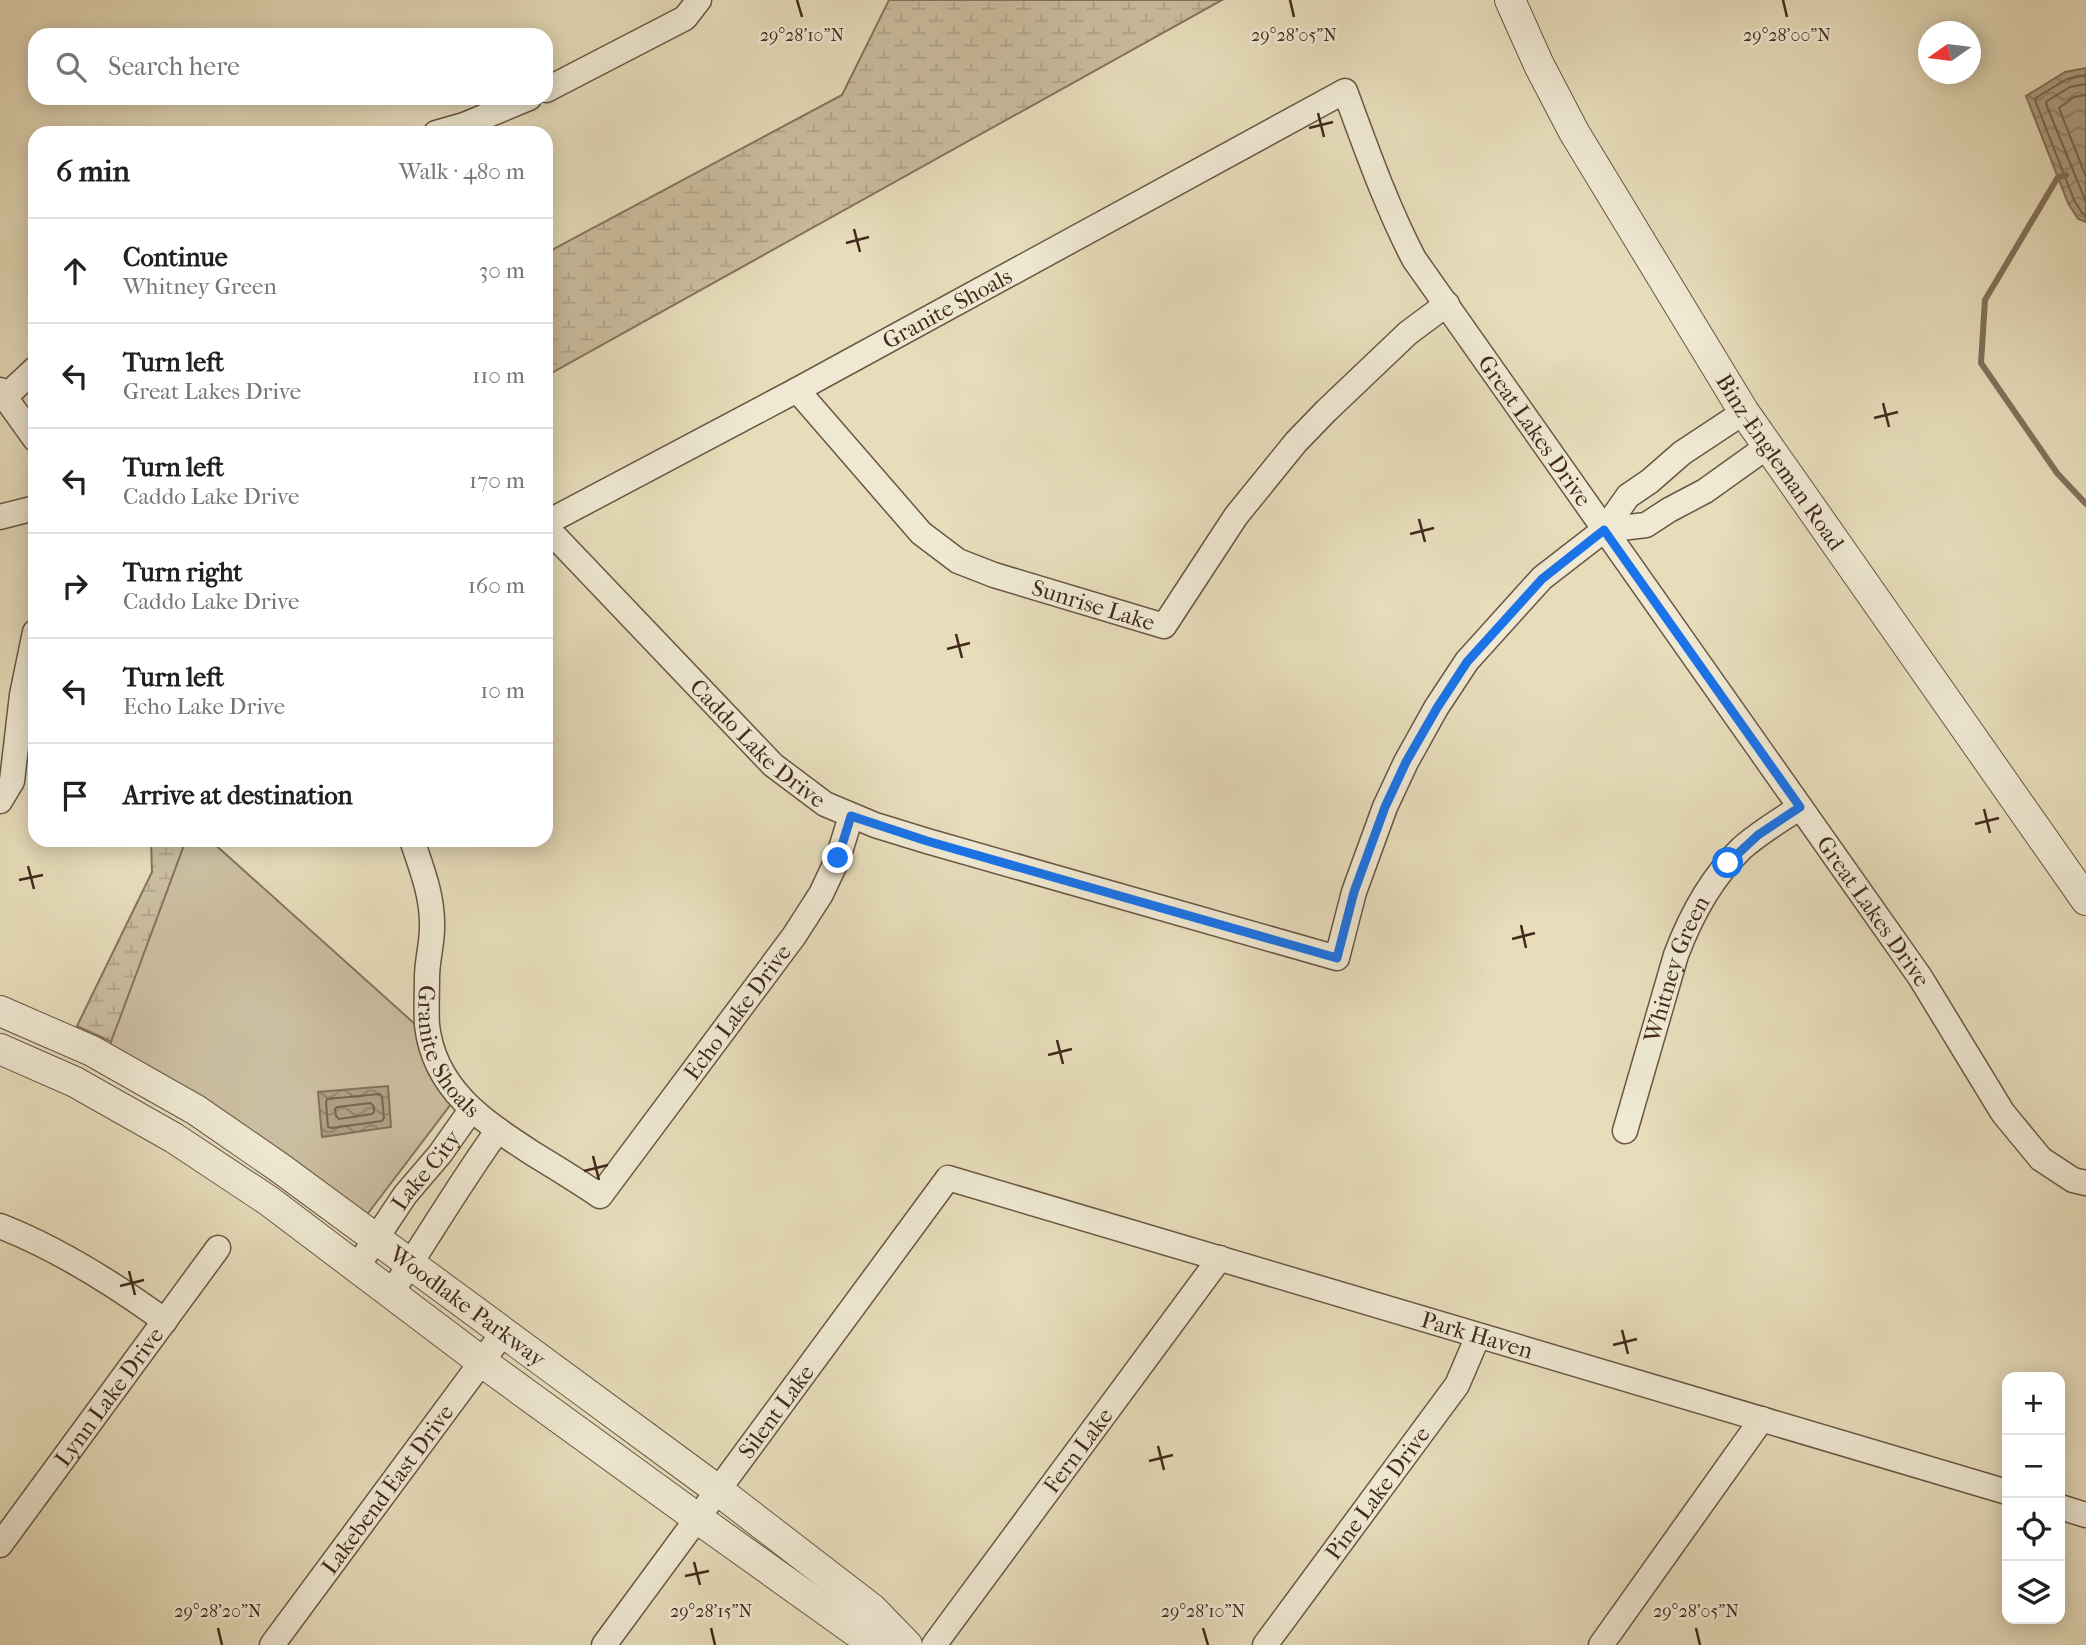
<!DOCTYPE html>
<meta charset="utf-8">
<style>
body{margin:0;font-family:"IM FELL French Canon",serif;background:#f2f2f2;color:#202124}
.controls{position:absolute;right:21px;bottom:21px;display:grid;overflow:hidden;border-radius:14px;box-shadow:0 4px 18px #0003}
.controls button{width:63px;height:63px;display:grid;place-items:center;padding:0;border:0;border-bottom:2px solid #e0e0e0;background:#fff;color:#202124;font:35px sans-serif}
.compass{position:absolute;left:1918px;top:21px;width:63px;height:63px;border-radius:50%;background:#fff;box-shadow:0 4px 18px #0003;rotate:256deg}
.stop{position:absolute;width:21px;height:21px;margin:-16px;border:5px solid #1a73e8;border-radius:50%;background:#fff}
.stop.end{background:#1a73e8;border-color:#fff;box-shadow:0 2px 7px #0008}
.list{margin:0;padding:0;list-style:none}
h2{display:flex;justify-content:space-between;align-items:center;height:91px;margin:0;padding:0 28px;font-size:30px}
h2 small{font-size:23px;font-weight:400;color:#757577}
.list li{display:grid;grid-template-columns:46px 1fr auto;gap:21px;align-items:center;box-sizing:border-box;height:105px;padding:0 28px;border-top:2px solid #e0e0e0}
.list b{display:block;font-size:26px;white-space:nowrap}
.list p{margin:0;font-size:23px;white-space:nowrap;color:#757577}
.list em{font-size:23px;font-style:normal;color:#757577}
.icon{flex:none;width:38px;height:38px;fill:none;stroke:currentColor;stroke-width:2;stroke-linecap:round;stroke-linejoin:round}
.map{position:relative;flex:none;width:2086px;height:1645px;overflow:hidden}
.search{position:absolute;background:#fff;box-shadow:0 4px 18px #0003;left:28px;top:28px;width:525px;height:77px;display:flex;align-items:center;gap:18px;box-sizing:border-box;padding:0 24px;border-radius:21px;color:#757577;font-size:26px}
.panel{position:absolute;background:#fff;box-shadow:0 4px 18px #0003;left:28px;top:126px;width:525px;height:721px;border-radius:21px}
.map>svg:first-child{display:block}
</style>
<div class="map">
<svg width="2086" height="1645" viewBox="0 0 2086 1645">
<defs>
<pattern id="wetland-marsh" width="20" height="14" patternUnits="userSpaceOnUse" patternTransform="scale(1.75)"><rect width="20" height="14" fill="#cbbea0"/><path d="M1 5h8M5 5V1M11 12h8M15 12V8" fill="none" stroke="#b0a389"/></pattern>
<pattern id="water-waves" width="16" height="10" patternUnits="userSpaceOnUse" patternTransform="scale(1.75)"><rect width="16" height="10" fill="#afa085"/><path d="M0 5q4-4 8 0t8 0" fill="none" stroke="#90826c"/></pattern>
</defs>
<rect width="100%" height="100%" fill="#e7ddbb"/>
<filter id="stains"><feTurbulence type="fractalNoise" baseFrequency=".00286" numOctaves="4"/><feColorMatrix values="0 0 0 0 .2 0 0 0 0 .09 0 0 0 0 .02 0 0 0 .5 -.17"/></filter>
<radialGradient id="worn" r=".72"><stop offset=".6" stop-color="#630" stop-opacity="0"/><stop offset="1" stop-color="#630" stop-opacity=".3"/></radialGradient>
<g fill="url(#wetland-marsh)" stroke="#86745e" stroke-width="2">
<polygon points="889,0 1222,0 546,376 546,253 842,95"/>
<polygon points="151,840 186,840 112,1042 77,1026 152,872"/>
</g>
<polygon fill="#cbbea0" stroke="#86745e" stroke-width="2" points="186,840 210,840 416,1025 451,1104 366,1216 108,1050"/>
<g fill="url(#water-waves)" stroke="#83705b" stroke-width="2">
<polygon points="2086,68 2086,222 2078,219 2068,203 2026,96 2065,72"/>
<polygon points="388,1086 391,1127 322,1137 318,1092"/>
</g>
<g fill="none" stroke-linecap="round" stroke-linejoin="round">
<g stroke="#786450" stroke-width="2">
<polyline points="2086,75 2067,79 2037,97 2035,100 2074,200 2082,213 2086,215"/>
<polyline points="2086,84 2070,87 2047,101 2046,104 2086,202"/>
<polyline points="2086,95 2074,97 2059,108 2086,177"/>
<polygon points="380,1094 382,1097 384,1118 382,1121 332,1128 328,1127 326,1102 327,1099"/>
<polygon points="371,1103 374,1107 374,1112 372,1114 339,1119 336,1116 335,1109 337,1107"/>
</g>
<polyline stroke="#83705b" stroke-width="6" points="2066,175 2058,177 1985,300 1981,363 2057,473 2086,504"/>
<g stroke="#6b5644" stroke-width="27">
<g id="minor">
<polyline points="546,90 685,18 699,0"/>
<polyline points="436,133 464,125 529,98"/>
<polyline points="0,390 35,439"/>
<path id="s1" d="M 797,390 L 921,533 L 958,561 L 994,575 L 1164,626 L 1236,516 L 1296,442 L 1326,411 L 1408,333 L 1447,304"/>
<polyline points="6,396 35,369"/>
<polyline points="0,517 35,508"/>
<path id="s2" d="M 546,523 L 797,390 L 1345,91 C 1366,148 1386,205 1414,259 L 1920,977 L 2003,1113 L 2041,1159 L 2073,1180 L 2086,1183"/>
<path id="s3" d="M 546,527 L 773,765 L 825,804 L 875,825 L 927,841 L 1337,958 L 1354,892 L 1385,807 L 1406,762 L 1436,708 L 1467,661 L 1542,578 L 1604,530 L 1628,496 L 1650,481 L 1682,453 L 1744,412"/>
<polyline points="1604,530 1646,525 1669,510 1705,491 1768,446"/>
<polyline points="0,801 12,781 22,695 35,632"/>
<path id="s4" d="M 412,840 C 421,867 432,894 432,923 C 433,941 427,959 427,977 C 427,992 426,1009 427,1025 C 434,1089 483,1121 532,1153 C 555,1167 578,1181 600,1196 L 794,936 L 821,894 L 838,858 L 851,816"/>
<path id="s5" d="M 1625,1131 L 1676,955 C 1691,915 1711,878 1742,848 C 1760,832 1781,820 1800,807"/>
<path d="M 0,1226 C 59,1249 114,1284 165,1321"/>
<path id="s6" d="M 357,1267 L 405,1195 L 440,1154 L 471,1110"/>
<path d="M 391,1293 C 427,1239 460,1183 498,1130"/>
<polyline points="2060,1507 2086,1515"/>
<path id="s7" d="M 0,1545 L 218,1248"/>
<path id="s8" d="M 272,1645 L 503,1333"/>
<path id="s9" d="M 604,1645 L 948,1178 L 2007,1492"/>
<path id="s10" d="M 934,1645 L 1220,1258"/>
<path id="s11" d="M 1265,1645 L 1457,1385 L 1478,1336"/>
<polyline points="1601,1645 1762,1419"/>
</g>
</g>
<g stroke="#6b5644" stroke-width="32">
<g id="tertiary">
<path id="s12" d="M 1510,0 L 1539,65 L 1574,132 L 1744,412 L 2086,900"/>
<path id="s13" d="M 0,1011 L 92,1051 L 196,1110 L 280,1168 L 719,1491 L 872,1609 L 907,1645"/>
<polyline points="0,1049 75,1082 174,1138 269,1201 482,1362 697,1518 855,1631 886,1645"/>
</g>
</g>
<use href="#minor" stroke="#efe9d3" stroke-width="24"/>
<use href="#tertiary" stroke="#efe9d3" stroke-width="30"/>
</g>
<g fill="none" stroke-linecap="round" stroke-linejoin="round">
<polyline stroke="#1a73e8" stroke-width="9" points="838,858 851,816 927,841 1337,958 1354,892 1385,807 1406,762 1437,708 1467,662 1542,579 1604,530 1800,807 1758,835 1728,863"/>
</g>
<path fill="none" stroke="#42291c" stroke-width="2.5" d="M 797,0 L 802,17M 1290,0 L 1294,17M 1783,0 L 1787,17M 1318,113 L 1324,137M 1309,128 L 1333,122M 854,229 L 860,252M 846,243 L 869,237M 1883,403 L 1889,427M 1874,418 L 1898,412M 1419,519 L 1425,542M 1410,534 L 1434,528M 956,634 L 962,658M 947,649 L 970,643M 1984,809 L 1990,833M 1975,824 L 1999,818M 28,866 L 34,889M 19,880 L 43,875M 1521,925 L 1526,948M 1512,939 L 1535,933M 1057,1040 L 1063,1064M 1048,1055 L 1072,1049M 593,1156 L 599,1180M 584,1171 L 608,1165M 129,1271 L 135,1295M 120,1286 L 144,1280M 1622,1330 L 1628,1354M 1613,1345 L 1637,1339M 1158,1446 L 1164,1470M 1149,1461 L 1173,1455M 694,1562 L 700,1585M 685,1576 L 709,1571M 218,1628 L 222,1645M 711,1628 L 715,1645M 1203,1628 L 1208,1645M 1696,1628 L 1700,1645"/>
<g text-anchor="middle" dominant-baseline="central" stroke-width="5" stroke-linejoin="round" paint-order="stroke">
<g font-size="23" fill="#42291c" stroke="#efe9d3">
<text stroke="none"><textPath href="#s2" startOffset="455">Granite Shoals</textPath></text>
<text stroke="none"><textPath href="#s2" startOffset="1300">Great Lakes Drive</textPath></text>
<text stroke="none"><textPath href="#s12" startOffset="536">Binz-Engleman Road</textPath></text>
<text stroke="none"><textPath href="#s1" startOffset="378">Sunrise Lake</textPath></text>
<text stroke="none"><textPath href="#s3" startOffset="303">Caddo Lake Drive</textPath></text>
<text stroke="none"><textPath href="#s2" startOffset="1888">Great Lakes Drive</textPath></text>
<text stroke="none"><textPath href="#s5" startOffset="170">Whitney Green</textPath></text>
<text stroke="none"><textPath href="#s4" startOffset="670">Echo Lake Drive</textPath></text>
<text stroke="none"><textPath href="#s4" startOffset="220">Granite Shoals</textPath></text>
<text stroke="none"><textPath href="#s6" startOffset="119">Lake City</textPath></text>
<text stroke="none"><textPath href="#s13" startOffset="555">Woodlake Parkway</textPath></text>
<text stroke="none"><textPath href="#s9" startOffset="1132">Park Haven</textPath></text>
<text stroke="none"><textPath href="#s7" startOffset="184">Lynn Lake Drive</textPath></text>
<text stroke="none"><textPath href="#s9" startOffset="290">Silent Lake</textPath></text>
<text stroke="none"><textPath href="#s10" startOffset="242">Fern Lake</textPath></text>
<text stroke="none"><textPath href="#s8" startOffset="194">Lakebend East Drive</textPath></text>
<text stroke="none"><textPath href="#s11" startOffset="189">Pine Lake Drive</textPath></text>
</g>
</g>
<g font-size="18" text-anchor="middle" fill="#42291c" stroke="#efe9d3" stroke-width="5" stroke-linejoin="round" paint-order="stroke">
<text x="802" y="41">29°28'10"N</text>
<text x="1294" y="41">29°28'05"N</text>
<text x="1787" y="41">29°28'00"N</text>
<text x="218" y="1617">29°28'20"N</text>
<text x="711" y="1617">29°28'15"N</text>
<text x="1203" y="1617">29°28'10"N</text>
<text x="1696" y="1617">29°28'05"N</text>
</g>
<rect width="100%" height="100%" filter="url(#stains)"/>
<rect width="100%" height="100%" fill="url(#worn)"/>
</svg>
<div class="controls">
<button>+</button>
<button>−</button>
<button><svg class="icon" aria-label="locate" viewBox="0 0 24 24"><circle cx="12" cy="12" r="6"/><path d="M12 2v4M12 18v4M2 12h4M18 12h4"/></svg></button>
<button><svg class="icon" aria-label="layers" viewBox="0 0 24 24"><path d="M12 4l9 5-9 5-9-5zM3 14l9 5 9-5"/></svg></button>
</div>
<svg class="compass" viewBox="-18 -18 36 36"><path d="M0-13l5 13h-10z" fill="#e53935"/><path d="M0 13l5-13h-10z" fill="#757577"/></svg>
<div class="stop" style="left:1728px;top:863px"></div>
<div class="stop end" style="left:838px;top:858px"></div>
<div class="search"><svg class="icon" aria-label="search" viewBox="0 0 24 24"><circle cx="10" cy="10" r="6"/><path d="M15 15l6 6"/></svg>Search here</div>
<section class="panel">
<h2>6 min<small>Walk · 480 m</small></h2>
<ul class="list">
<li><svg class="icon" aria-label="ahead" viewBox="0 0 24 24"><path d="M12 20V5M6 11l6-6 6 6"/></svg><div><b>Continue</b><p>Whitney Green</p></div><em>30 m</em></li>
<li><svg class="icon" aria-label="left" viewBox="0 0 24 24"><path d="M17 20v-9H6M10 6l-5 5 5 5"/></svg><div><b>Turn left</b><p>Great Lakes Drive</p></div><em>110 m</em></li>
<li><svg class="icon" aria-label="left" viewBox="0 0 24 24"><path d="M17 20v-9H6M10 6l-5 5 5 5"/></svg><div><b>Turn left</b><p>Caddo Lake Drive</p></div><em>170 m</em></li>
<li><svg class="icon" aria-label="right" viewBox="0 0 24 24"><path d="M7 20v-9h11M14 6l5 5-5 5"/></svg><div><b>Turn right</b><p>Caddo Lake Drive</p></div><em>160 m</em></li>
<li><svg class="icon" aria-label="left" viewBox="0 0 24 24"><path d="M17 20v-9H6M10 6l-5 5 5 5"/></svg><div><b>Turn left</b><p>Echo Lake Drive</p></div><em>10 m</em></li>
<li><svg class="icon" aria-label="arrive" viewBox="0 0 24 24"><path d="M6 21V4h12l-3 4 3 4H6"/></svg><div><b>Arrive at destination</b></div></li>
</ul>
</section>
</div>
